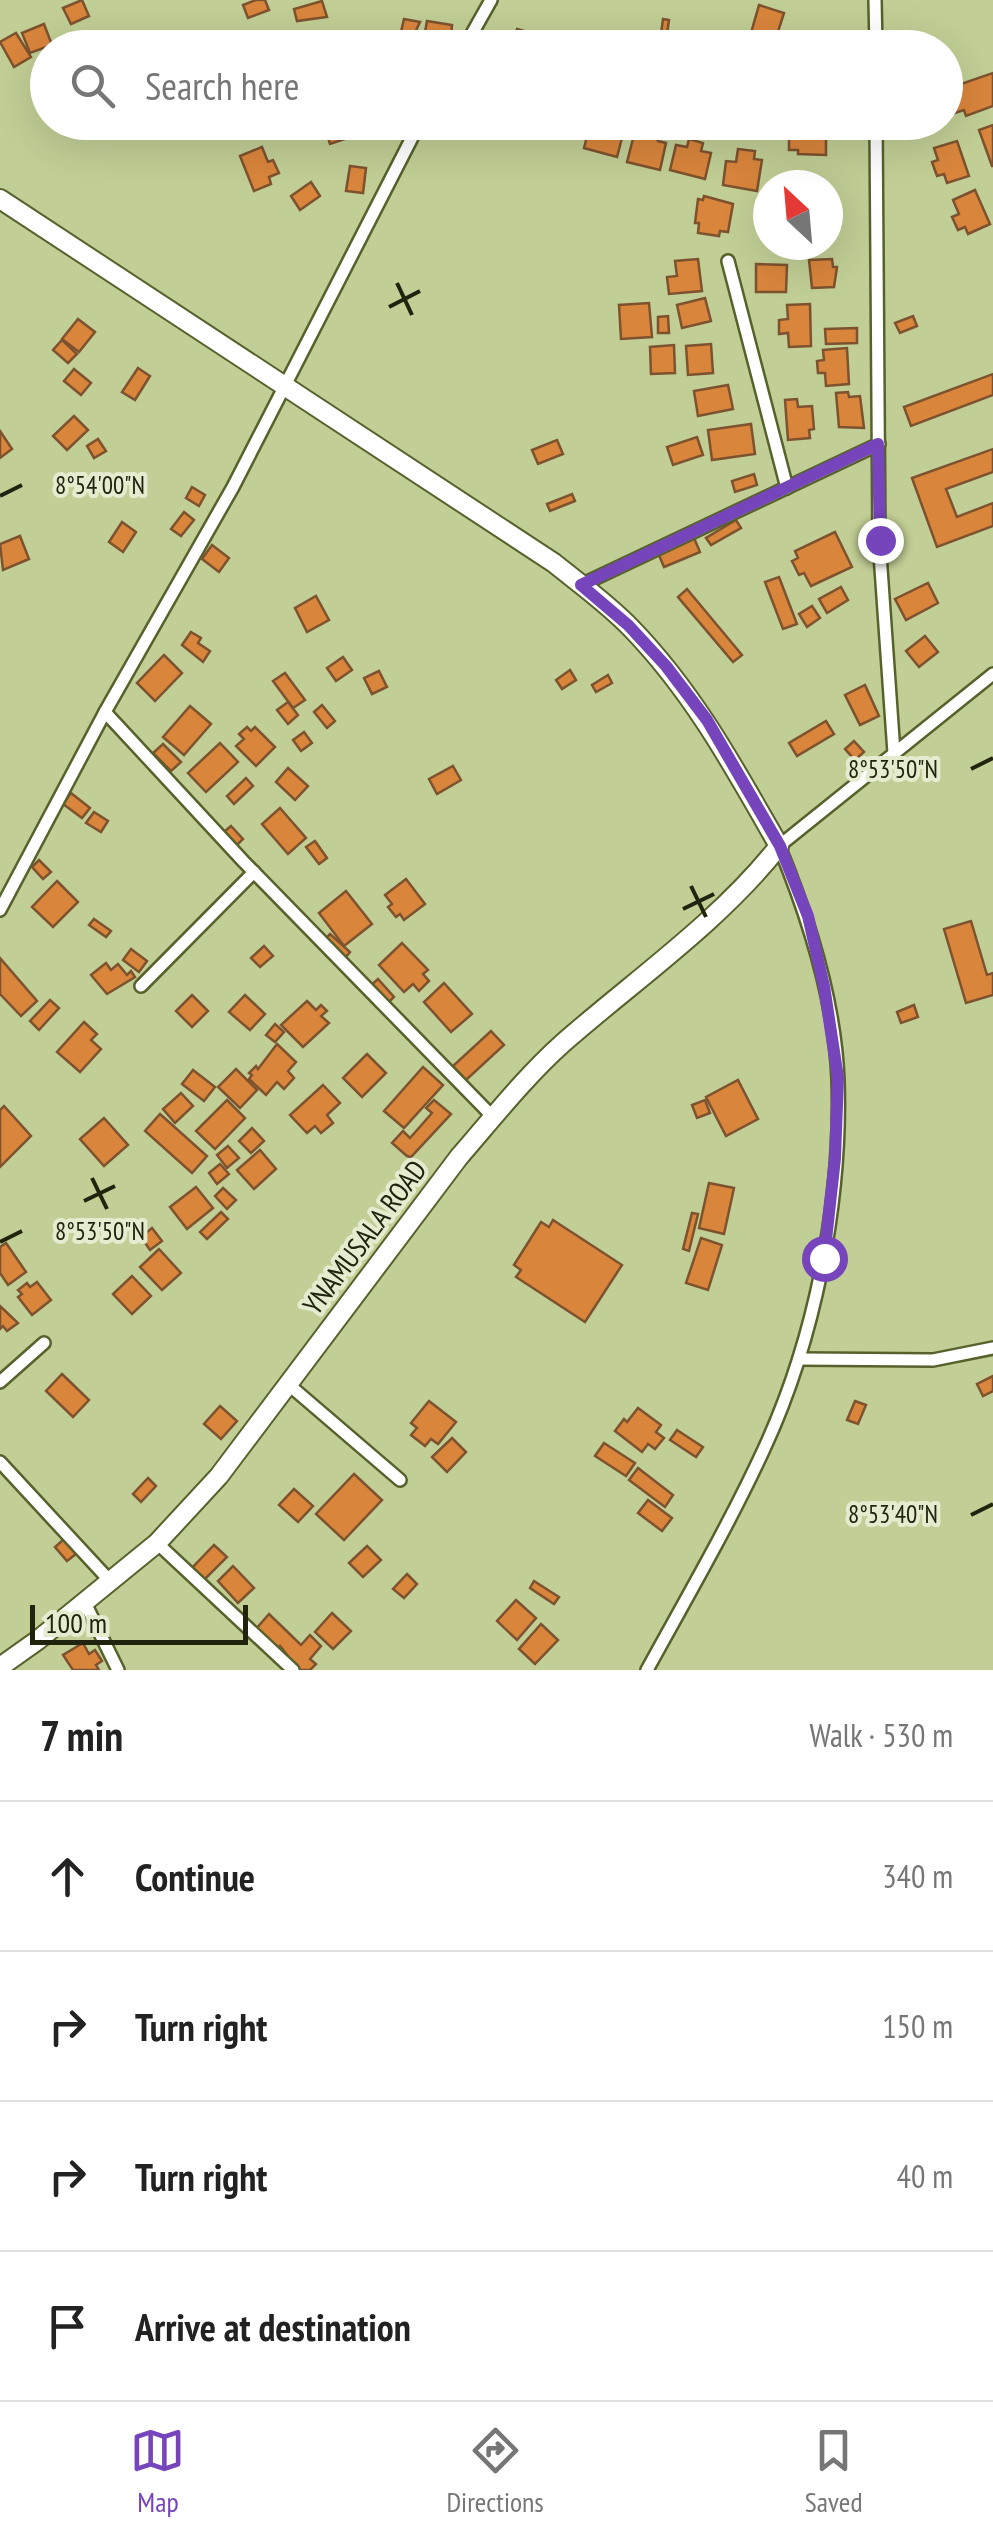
<!DOCTYPE html>
<meta charset="utf-8">
<style>
body{margin:0;font-family:"PT Sans Narrow",sans-serif;background:#f2f2f2;color:#222}
.compass{position:absolute;left:753px;top:170px;width:90px;height:90px;border-radius:50%;background:#fff;box-shadow:0 10px 40px #0002;rotate:334deg}
.scale{position:absolute;left:30px;bottom:25px;width:218px;box-sizing:border-box;padding-left:10px;border:5px solid #20240e;border-top:0;font-size:28px;line-height:35px;white-space:nowrap;color:#20240e;-webkit-text-stroke:8px #e4ebcf;paint-order:stroke}
.stop{position:absolute;width:30px;height:30px;margin:-22px;border:8px solid #7645bc;border-radius:50%;background:#fff}
.stop.end{background:#7645bc;border-color:#fff;box-shadow:0 2px 10px #0008}
.list{margin:0;padding:0;list-style:none}
h2{display:flex;justify-content:space-between;align-items:center;height:130px;margin:0;padding:0 40px;font-size:42px}
h2 small{font-size:32px;font-weight:400;color:#767676}
.list li{display:grid;grid-template-columns:65px 1fr auto;gap:30px;align-items:center;box-sizing:border-box;height:150px;padding:0 40px;border-top:2px solid #e0e0e0}
.list b{display:block;font-size:38px;white-space:nowrap}
.list em{font-size:32px;font-style:normal;color:#767676}
.icon{flex:none;width:55px;height:55px;fill:none;stroke:currentColor;stroke-width:2;stroke-linecap:round;stroke-linejoin:round}
.map{position:relative;flex:none;width:993px;height:1670px;overflow:hidden}
.search{position:absolute;background:#fff;box-shadow:0 10px 40px #0002;left:30px;right:30px;top:30px;height:110px;display:flex;align-items:center;gap:25px;box-sizing:border-box;padding:0 35px;border-radius:55px;color:#767676;font-size:38px}
.sheet{height:730px;background:#fff}
nav{display:flex;justify-content:space-around;align-items:center;box-sizing:border-box;height:140px;border-top:2px solid #e0e0e0;background:#fff;font-size:28px;color:#767676}
nav a{display:grid;justify-items:center;gap:5px}
nav .on{color:#7645bc}
.map>svg:first-child{display:block}
</style>
<div class="map">
<svg width="993" height="1670" viewBox="0 0 993 1670">
<rect width="100%" height="100%" fill="#c1ce95"/>
<g fill="#d9853c" stroke="#7d522e" stroke-width="2.5">
<polygon points="82,0 89,16 71,24 63,8"/>
<polygon points="256,0 265,0 269,10 248,18 243,5"/>
<polygon points="322,1 327,17 297,21 294,9"/>
<polygon points="759,5 784,13 775,41 751,33"/>
<polygon points="404,19 420,22 412,39 400,36"/>
<polygon points="663,19 669,20 665,48 659,48"/>
<polygon points="427,21 452,25 451,36 425,32"/>
<polygon points="44,24 52,45 30,53 22,33"/>
<polygon points="517,29 549,38 546,48 511,48"/>
<polygon points="16,33 31,57 14,67 0,42"/>
<polygon points="993,73 993,106 966,116 964,110 955,113 950,97 958,94 955,86"/>
<polygon points="76,122 89,122 93,133 82,138"/>
<polygon points="323,122 366,122 369,131 330,144"/>
<polygon points="600,122 616,122 613,131 623,134 617,157 584,148 590,125 598,128"/>
<polygon points="789,122 826,122 826,155 798,154 798,150 789,150"/>
<polygon points="993,125 993,166 992,166 979,130"/>
<polygon points="645,126 661,130 658,141 666,143 660,170 627,162 634,135 643,137"/>
<polygon points="689,139 703,143 701,151 711,153 705,179 670,170 676,145 687,147"/>
<polygon points="957,141 969,176 947,183 944,174 937,176 932,162 938,160 934,148"/>
<polygon points="262,147 268,162 273,160 279,173 269,177 271,184 254,191 240,156"/>
<polygon points="738,149 755,151 754,159 762,160 757,191 723,185 726,161 736,162"/>
<polygon points="350,166 366,168 363,193 346,191"/>
<polygon points="311,182 320,196 300,210 291,196"/>
<polygon points="975,190 990,224 968,234 965,227 958,230 952,217 959,214 953,200"/>
<polygon points="704,196 733,204 728,232 720,231 719,236 698,233 699,223 695,223 698,199 703,200"/>
<polygon points="698,259 702,291 669,294 667,277 677,276 675,261"/>
<polygon points="832,259 833,267 837,267 834,287 812,288 809,260"/>
<polygon points="756,264 787,265 786,292 756,292"/>
<polygon points="705,298 711,321 682,328 677,305"/>
<polygon points="649,303 652,337 621,339 619,305"/>
<polygon points="810,304 811,346 789,347 788,333 779,334 779,320 788,319 787,305"/>
<polygon points="668,316 669,333 658,333 658,317"/>
<polygon points="913,316 917,326 900,333 895,323"/>
<polygon points="78,319 95,332 79,352 62,339"/>
<polygon points="857,328 857,343 826,344 825,329"/>
<polygon points="62,340 77,354 68,363 53,350"/>
<polygon points="711,344 713,373 688,375 686,346"/>
<polygon points="674,345 675,373 651,374 650,347"/>
<polygon points="847,348 849,384 826,386 825,373 818,373 817,361 824,360 823,350"/>
<polygon points="138,368 150,376 135,400 122,392"/>
<polygon points="74,369 91,383 81,395 64,381"/>
<polygon points="993,374 993,395 911,426 904,407"/>
<polygon points="728,385 733,409 698,416 694,391"/>
<polygon points="848,392 849,397 860,396 864,428 839,427 836,393"/>
<polygon points="797,399 798,407 812,406 814,429 809,430 810,438 788,440 785,400"/>
<polygon points="74,416 88,430 67,450 53,436"/>
<polygon points="751,424 755,454 712,460 708,430"/>
<polygon points="0,431 12,449 0,458"/>
<polygon points="697,437 703,455 673,465 667,447"/>
<polygon points="98,439 106,451 94,458 87,446"/>
<polygon points="557,440 563,454 538,464 532,450"/>
<polygon points="993,449 993,472 946,489 957,517 993,503 993,526 937,547 912,478"/>
<polygon points="754,474 757,485 735,492 732,481"/>
<polygon points="192,487 205,495 199,506 186,498"/>
<polygon points="572,494 575,501 550,511 547,504"/>
<polygon points="184,512 194,520 181,536 171,529"/>
<polygon points="736,520 741,528 711,545 706,538"/>
<polygon points="122,522 136,532 123,552 109,542"/>
<polygon points="835,532 852,567 811,586 804,573 799,575 792,561 798,558 795,551"/>
<polygon points="20,536 29,559 3,570 0,544"/>
<polygon points="694,538 700,552 664,567 658,553"/>
<polygon points="212,545 229,558 219,572 202,559"/>
<polygon points="779,577 797,624 783,629 765,582"/>
<polygon points="928,583 938,603 906,620 895,599"/>
<polygon points="841,587 848,600 827,613 819,599"/>
<polygon points="687,589 742,655 733,662 678,597"/>
<polygon points="316,596 329,620 307,632 295,608"/>
<polygon points="812,606 820,618 807,627 799,614"/>
<polygon points="191,632 201,638 198,643 210,651 203,662 182,645"/>
<polygon points="925,636 938,652 919,667 906,651"/>
<polygon points="164,655 182,673 155,701 137,683"/>
<polygon points="343,657 352,670 336,681 327,668"/>
<polygon points="570,670 576,680 562,689 556,680"/>
<polygon points="379,671 387,687 372,694 364,678"/>
<polygon points="285,673 305,700 293,708 273,681"/>
<polygon points="608,675 612,683 596,692 592,685"/>
<polygon points="865,685 879,716 860,725 845,695"/>
<polygon points="288,702 298,715 288,724 277,710"/>
<polygon points="322,705 335,721 327,728 314,712"/>
<polygon points="190,706 211,724 184,755 163,737"/>
<polygon points="826,721 834,734 797,756 789,743"/>
<polygon points="247,727 251,731 255,727 275,747 256,766 236,746 244,739 239,734"/>
<polygon points="304,732 312,743 301,751 293,740"/>
<polygon points="854,741 864,752 855,760 845,749"/>
<polygon points="220,743 238,762 206,792 188,773"/>
<polygon points="163,744 181,762 171,771 153,753"/>
<polygon points="453,766 461,780 437,794 429,779"/>
<polygon points="288,768 308,786 295,800 276,782"/>
<polygon points="246,778 253,786 234,804 227,796"/>
<polygon points="71,793 90,808 82,818 63,804"/>
<polygon points="280,808 306,838 288,854 262,824"/>
<polygon points="94,812 108,821 101,832 86,823"/>
<polygon points="231,826 243,839 236,846 224,832"/>
<polygon points="315,841 327,858 319,864 306,847"/>
<polygon points="39,860 51,872 43,879 32,867"/>
<polygon points="406,879 425,904 404,920 400,914 396,917 388,907 392,904 385,895"/>
<polygon points="57,881 78,902 53,927 32,907"/>
<polygon points="346,891 372,924 344,946 319,913"/>
<polygon points="94,919 111,931 106,937 89,925"/>
<polygon points="971,921 987,975 993,973 993,995 966,1003 944,929"/>
<polygon points="330,934 350,952 344,959 324,941"/>
<polygon points="402,943 428,970 423,974 429,981 419,991 413,984 404,992 379,965"/>
<polygon points="264,946 273,956 260,967 251,958"/>
<polygon points="131,949 147,961 139,972 123,960"/>
<polygon points="0,958 37,1001 21,1016 0,994"/>
<polygon points="106,963 111,970 118,964 127,975 131,971 135,977 107,994 91,975"/>
<polygon points="378,979 394,997 387,1004 370,986"/>
<polygon points="444,983 472,1014 451,1032 424,1002"/>
<polygon points="192,995 208,1011 192,1027 176,1011"/>
<polygon points="245,995 265,1014 250,1030 229,1012"/>
<polygon points="50,1000 59,1008 39,1030 30,1021"/>
<polygon points="307,1001 316,1010 321,1005 327,1011 321,1016 329,1023 303,1047 281,1025"/>
<polygon points="914,1005 918,1017 901,1023 897,1012"/>
<polygon points="84,1022 97,1034 91,1040 101,1049 80,1072 57,1052"/>
<polygon points="275,1024 284,1032 275,1042 266,1035"/>
<polygon points="491,1031 504,1045 466,1080 453,1066"/>
<polygon points="277,1044 296,1062 288,1071 294,1078 284,1089 277,1082 266,1095 249,1079 252,1075 249,1073 256,1066 258,1069"/>
<polygon points="367,1054 386,1073 362,1097 343,1078"/>
<polygon points="423,1067 443,1085 404,1128 384,1111"/>
<polygon points="236,1069 257,1090 240,1108 218,1087"/>
<polygon points="193,1070 215,1087 204,1101 182,1084"/>
<polygon points="738,1080 758,1119 726,1136 706,1097"/>
<polygon points="323,1085 340,1103 327,1115 333,1123 321,1133 315,1126 307,1133 290,1115"/>
<polygon points="181,1093 193,1106 175,1123 163,1109"/>
<polygon points="227,1100 245,1118 215,1149 196,1131"/>
<polygon points="434,1100 451,1114 411,1157 407,1156 392,1143 403,1131 410,1138 432,1113 426,1108"/>
<polygon points="705,1100 710,1113 697,1118 692,1105"/>
<polygon points="4,1106 31,1136 0,1167 0,1110"/>
<polygon points="160,1114 207,1156 192,1173 145,1131"/>
<polygon points="104,1118 128,1145 104,1166 80,1139"/>
<polygon points="252,1128 264,1141 251,1153 239,1141"/>
<polygon points="228,1146 239,1158 227,1168 217,1155"/>
<polygon points="260,1150 276,1169 254,1189 237,1170"/>
<polygon points="220,1164 229,1174 217,1184 209,1173"/>
<polygon points="709,1183 734,1188 724,1234 699,1228"/>
<polygon points="196,1187 213,1208 187,1229 170,1207"/>
<polygon points="223,1188 236,1200 227,1209 215,1196"/>
<polygon points="221,1212 228,1219 207,1239 200,1232"/>
<polygon points="692,1213 698,1214 689,1251 683,1249"/>
<polygon points="553,1220 622,1265 585,1322 516,1277 521,1270 514,1265 541,1222 549,1227"/>
<polygon points="152,1228 162,1241 150,1250 141,1237"/>
<polygon points="701,1238 722,1245 708,1290 686,1283"/>
<polygon points="6,1243 26,1272 8,1285 0,1273 0,1247"/>
<polygon points="159,1249 181,1273 162,1290 140,1267"/>
<polygon points="132,1276 151,1296 132,1314 113,1294"/>
<polygon points="37,1282 51,1300 32,1315 18,1297 22,1294 18,1290 27,1283 30,1287"/>
<polygon points="0,1306 18,1323 7,1331 3,1326 0,1329"/>
<polygon points="62,1374 89,1400 73,1417 46,1391"/>
<polygon points="993,1376 993,1391 983,1396 977,1384"/>
<polygon points="429,1401 456,1422 438,1444 431,1439 425,1446 411,1435 417,1428 411,1423"/>
<polygon points="855,1401 866,1405 858,1424 847,1420"/>
<polygon points="220,1406 237,1421 221,1439 204,1424"/>
<polygon points="638,1408 661,1425 656,1432 664,1438 655,1449 648,1444 642,1452 615,1431 624,1419 627,1422"/>
<polygon points="677,1430 703,1447 696,1457 670,1440"/>
<polygon points="452,1438 466,1452 447,1472 432,1457"/>
<polygon points="604,1443 635,1463 626,1476 595,1456"/>
<polygon points="638,1468 673,1495 665,1507 629,1480"/>
<polygon points="354,1474 382,1500 344,1540 316,1514"/>
<polygon points="148,1478 156,1486 141,1502 133,1494"/>
<polygon points="294,1489 313,1506 298,1522 279,1505"/>
<polygon points="648,1500 672,1518 662,1531 638,1513"/>
<polygon points="64,1539 76,1554 67,1561 55,1547"/>
<polygon points="214,1545 227,1557 202,1582 190,1570"/>
<polygon points="367,1546 381,1560 363,1577 349,1563"/>
<polygon points="233,1566 254,1588 238,1603 218,1581"/>
<polygon points="407,1574 417,1584 404,1598 393,1589"/>
<polygon points="534,1581 559,1597 554,1604 530,1588"/>
<polygon points="516,1600 536,1618 517,1640 497,1621"/>
<polygon points="332,1613 351,1631 333,1649 315,1632"/>
<polygon points="269,1614 301,1645 310,1635 321,1646 310,1659 316,1664 310,1670 299,1670 280,1646 277,1649 256,1629"/>
<polygon points="541,1624 558,1640 535,1664 519,1649"/>
<polygon points="83,1643 89,1654 95,1650 102,1661 96,1665 99,1670 73,1670 63,1655"/>
</g>
<g fill="none" stroke-linecap="round" stroke-linejoin="round">
<g stroke="#57612c" stroke-width="16">
<g id="street">
<polyline points="875,0 876,48"/>
<polyline points="464,48 491,0"/>
<polyline points="876,122 879,540 894,753"/>
<polyline points="728,261 787,488"/>
<polyline points="581,585 879,444"/>
<polyline points="105,712 244,862 493,1117"/>
<polyline points="0,910 105,712 233,487 420,122"/>
<polyline points="141,986 254,872"/>
<polyline points="799,1359 933,1360 993,1348"/>
<polyline points="0,1382 44,1343"/>
<polyline points="288,1384 400,1480"/>
<polyline points="0,1462 111,1582"/>
<polyline points="157,1543 293,1670"/>
<polyline points="85,1603 118,1670"/>
<path d="M 647,1670 C 687,1597 729,1525 764,1449 C 815,1339 842,1201 838,1080 C 835,1001 809,919 779,846 L 993,674"/>
</g>
</g>
<g stroke="#57612c" stroke-width="22">
<path id="secondary" d="M 0,199 L 554,563 C 580,584 608,604 631,628 C 694,693 735,769 779,846 C 719,922 636,979 563,1043 C 525,1077 492,1119 459,1157 L 219,1476 L 157,1543 L 38,1640 L 0,1667"/>
</g>
<use href="#street" stroke="#fff" stroke-width="11"/>
<use href="#secondary" stroke="#fff" stroke-width="18"/>
</g>
<g fill="none" stroke-linecap="round" stroke-linejoin="round">
<polyline stroke="#7645bc" stroke-width="12" points="824,1258 835,1158 838,1078 824,986 808,916 780,846 707,720 666,666 628,625 581,585 878,444 880,540"/>
</g>
<path fill="none" stroke="#20240e" stroke-width="4" d="M 397,283 L 412,315M 389,307 L 420,291M 0,496 L 22,485M 971,769 L 993,758M 691,886 L 706,917M 683,909 L 714,894M 92,1178 L 107,1209M 84,1201 L 115,1186M 0,1242 L 22,1231M 971,1515 L 993,1504"/>
<g text-anchor="middle" dominant-baseline="central" stroke-width="8" stroke-linejoin="round" paint-order="stroke">
<g font-size="28" fill="#20240e" stroke="#e4ebcf">
<text transform="translate(364 1237) rotate(-53)">YNAMUSALA ROAD</text>
</g>
</g>
<g font-size="25" text-anchor="middle" fill="#20240e" stroke="#e4ebcf" stroke-width="8" stroke-linejoin="round" paint-order="stroke">
<text x="100" y="494">8°54'00"N</text>
<text x="893" y="778">8°53'50"N</text>
<text x="100" y="1240">8°53'50"N</text>
<text x="893" y="1523">8°53'40"N</text>
</g>
</svg>
<svg class="compass" viewBox="-18 -18 36 36"><path d="M0-13l5 13h-10z" fill="#e53935"/><path d="M0 13l5-13h-10z" fill="#767676"/></svg>
<div class="scale">100 m</div>
<div class="stop" style="left:824px;top:1258px"></div>
<div class="stop end" style="left:880px;top:540px"></div>
<div class="search"><svg class="icon" aria-label="search" viewBox="0 0 24 24"><circle cx="10" cy="10" r="6"/><path d="M15 15l6 6"/></svg>Search here</div>
</div>
<section class="sheet">
<h2>7 min<small>Walk · 530 m</small></h2>
<ul class="list">
<li><svg class="icon" aria-label="ahead" viewBox="0 0 24 24"><path d="M12 20V5M6 11l6-6 6 6"/></svg><div><b>Continue</b></div><em>340 m</em></li>
<li><svg class="icon" aria-label="right" viewBox="0 0 24 24"><path d="M7 20v-9h11M14 6l5 5-5 5"/></svg><div><b>Turn right</b></div><em>150 m</em></li>
<li><svg class="icon" aria-label="right" viewBox="0 0 24 24"><path d="M7 20v-9h11M14 6l5 5-5 5"/></svg><div><b>Turn right</b></div><em>40 m</em></li>
<li><svg class="icon" aria-label="arrive" viewBox="0 0 24 24"><path d="M6 21V4h12l-3 4 3 4H6"/></svg><div><b>Arrive at destination</b></div></li>
</ul>
</section>
<nav>
<a class="on"><svg class="icon" aria-label="map" viewBox="0 0 24 24"><path d="M3 6l6-2 6 2 6-2v14l-6 2-6-2-6 2zM9 4v14M15 6v14"/></svg>Map</a>
<a><svg class="icon" aria-label="directions" viewBox="0 0 24 24"><path d="M12 3l9 9-9 9-9-9zM9 14v-3h6M13 9l2 2-2 2"/></svg>Directions</a>
<a><svg class="icon" aria-label="saved" viewBox="0 0 24 24"><path d="M7 4h10v16l-5-4-5 4z"/></svg>Saved</a>
</nav>
